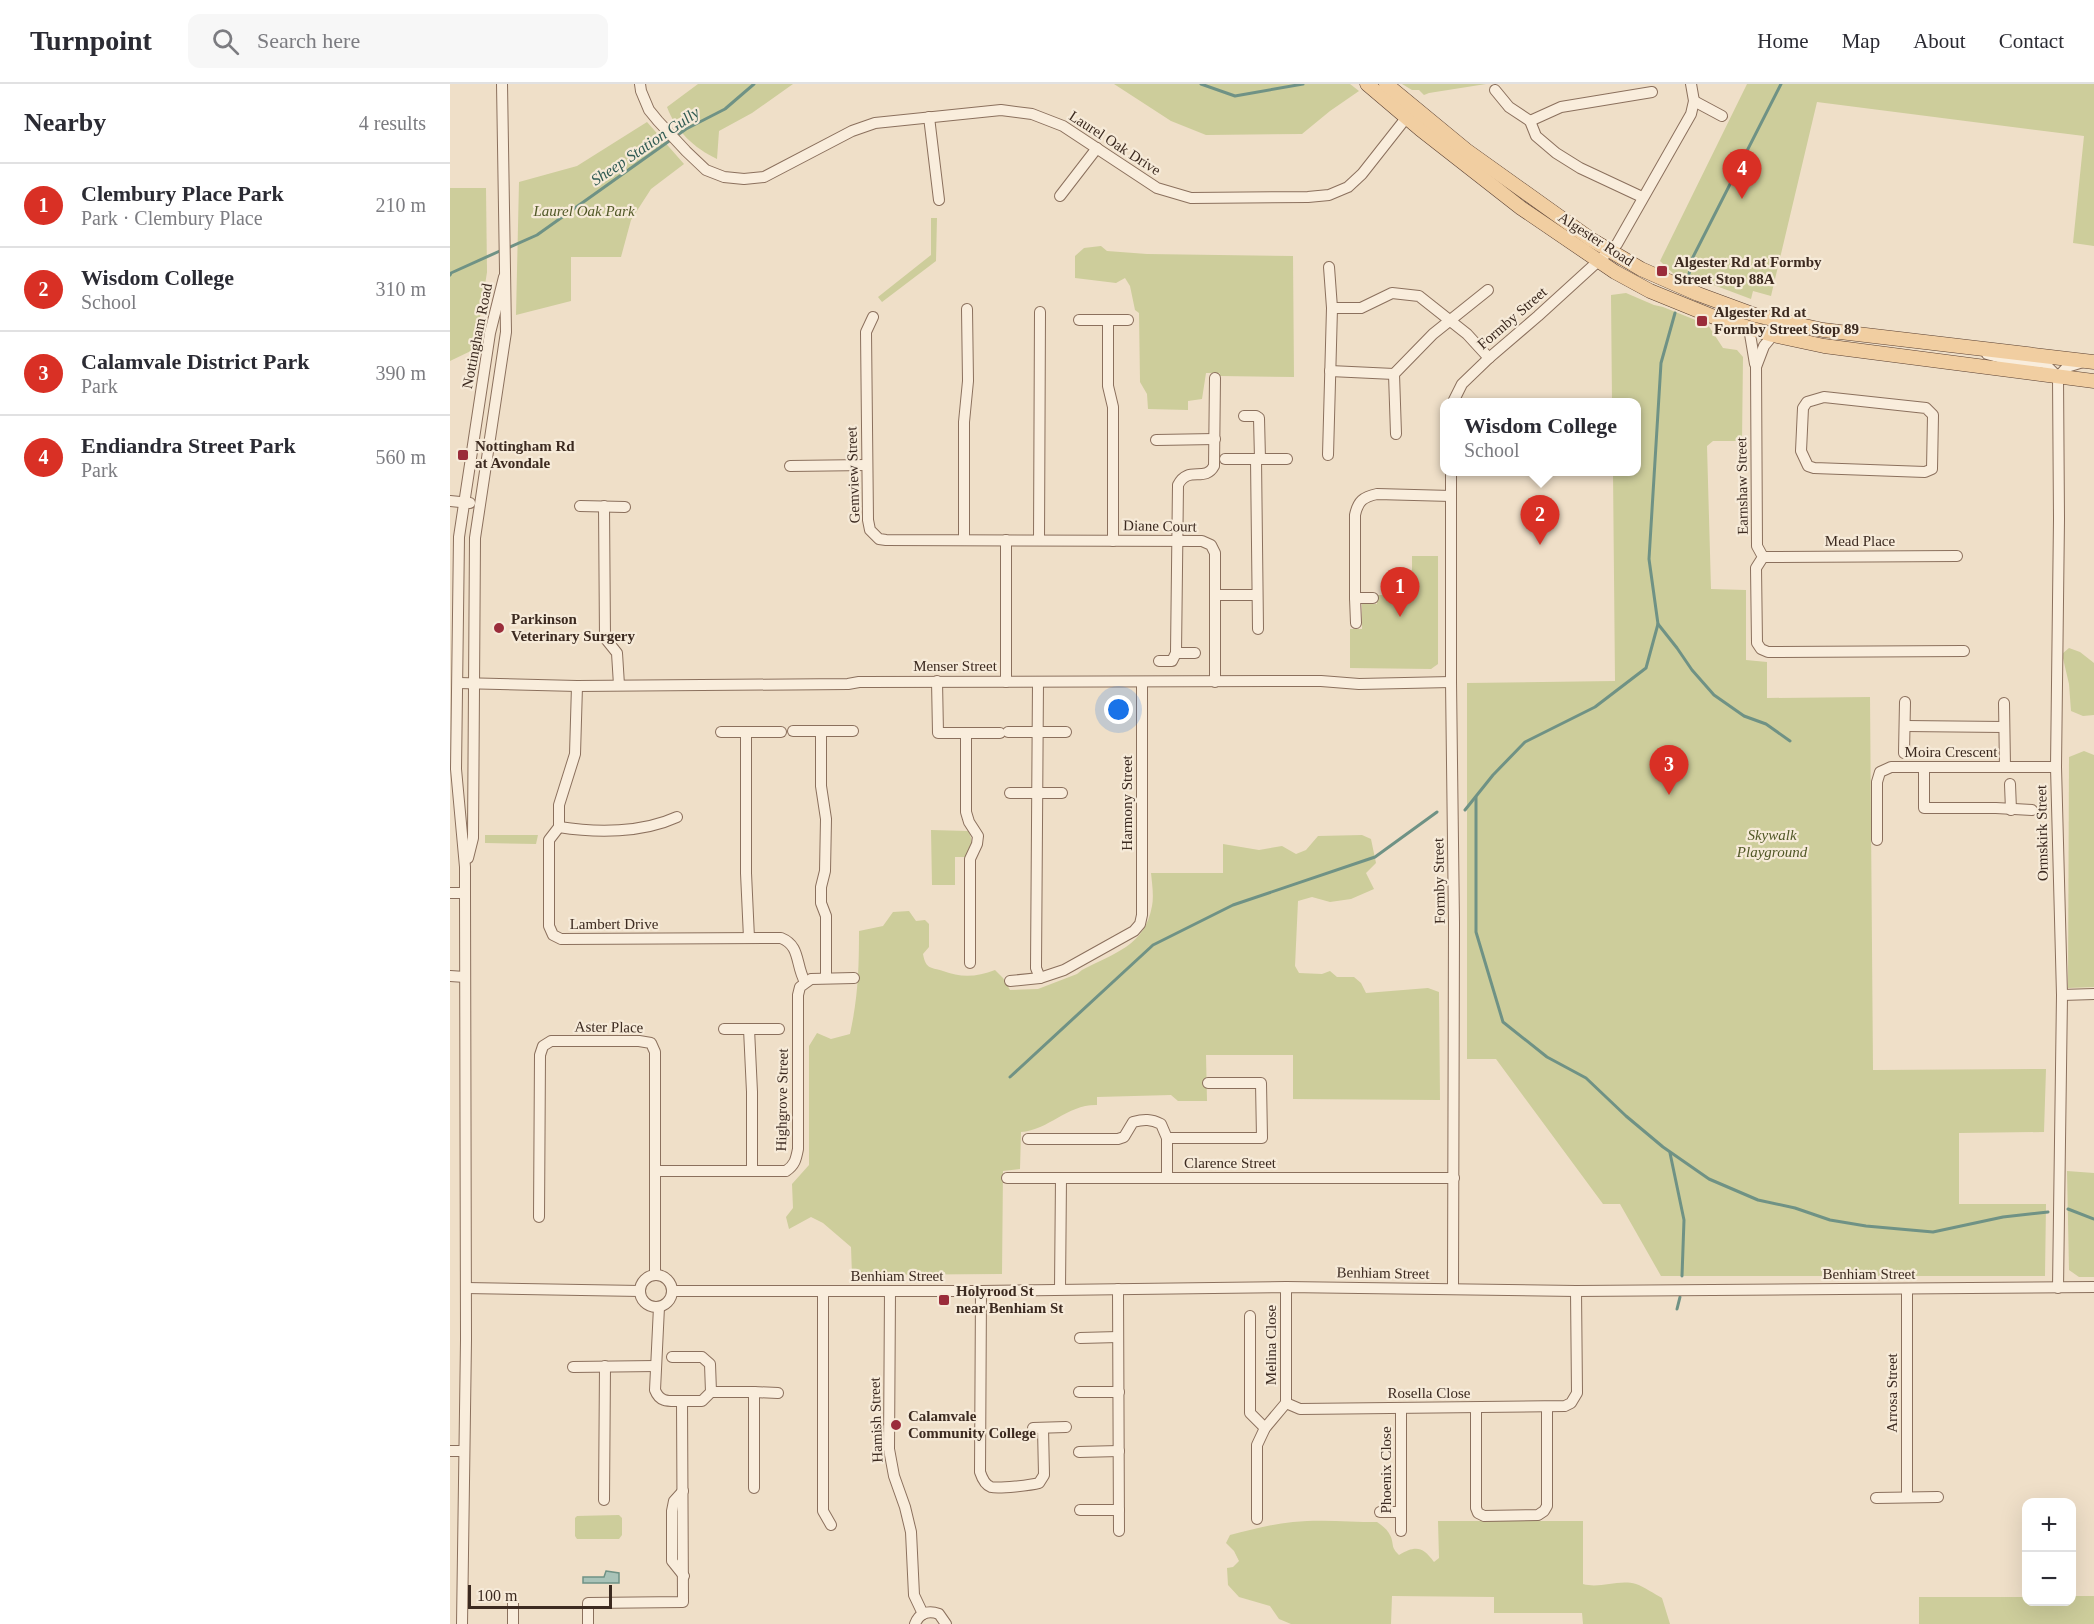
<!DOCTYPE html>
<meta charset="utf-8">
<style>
body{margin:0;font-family:"Times New Roman",serif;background:#f7f7f7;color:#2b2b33}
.controls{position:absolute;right:18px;bottom:18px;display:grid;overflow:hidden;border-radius:12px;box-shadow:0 6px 24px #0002}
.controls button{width:54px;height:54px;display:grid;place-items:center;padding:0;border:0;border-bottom:2px solid #e1e1e2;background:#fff;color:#2b2b33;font:30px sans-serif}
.scale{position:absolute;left:18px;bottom:15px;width:144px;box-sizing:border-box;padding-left:6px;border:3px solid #3c2a20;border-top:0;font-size:16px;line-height:21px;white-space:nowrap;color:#3c2a20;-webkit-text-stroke:4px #f6ead8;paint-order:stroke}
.you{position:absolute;left:669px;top:626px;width:21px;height:21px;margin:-15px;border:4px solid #fff;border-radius:50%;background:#1a73e8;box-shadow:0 0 0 9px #1a73e833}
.badge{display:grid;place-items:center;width:39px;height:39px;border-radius:50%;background:#d93025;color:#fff;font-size:20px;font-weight:700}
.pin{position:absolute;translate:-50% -50px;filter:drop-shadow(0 2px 3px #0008)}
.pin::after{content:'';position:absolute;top:32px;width:21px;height:18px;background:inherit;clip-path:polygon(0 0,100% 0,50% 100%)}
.popup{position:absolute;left:990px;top:314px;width:201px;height:78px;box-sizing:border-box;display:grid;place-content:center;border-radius:12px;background:#fff;filter:drop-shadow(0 2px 4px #0005);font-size:20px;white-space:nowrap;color:#7c7c81}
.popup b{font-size:22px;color:#2b2b33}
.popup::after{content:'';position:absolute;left:50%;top:100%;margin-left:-12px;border:12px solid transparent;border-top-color:#fff}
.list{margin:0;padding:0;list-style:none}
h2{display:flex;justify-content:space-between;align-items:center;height:78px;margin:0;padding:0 24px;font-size:26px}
h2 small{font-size:20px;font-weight:400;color:#7c7c81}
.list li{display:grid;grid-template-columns:39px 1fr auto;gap:18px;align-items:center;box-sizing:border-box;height:84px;padding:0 24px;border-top:2px solid #e1e1e2}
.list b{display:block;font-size:22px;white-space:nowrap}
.list p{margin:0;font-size:20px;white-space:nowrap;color:#7c7c81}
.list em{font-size:20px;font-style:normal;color:#7c7c81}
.icon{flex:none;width:33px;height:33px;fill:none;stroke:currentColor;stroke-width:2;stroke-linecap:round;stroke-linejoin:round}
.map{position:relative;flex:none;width:1644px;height:1540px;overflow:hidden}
header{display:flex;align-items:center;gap:36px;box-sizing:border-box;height:84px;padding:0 30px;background:#fff;border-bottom:2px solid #e1e1e2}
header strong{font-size:28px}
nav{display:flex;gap:33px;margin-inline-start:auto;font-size:21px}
.search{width:420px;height:54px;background:#f7f7f7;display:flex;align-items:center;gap:15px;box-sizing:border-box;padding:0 21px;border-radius:12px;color:#7c7c81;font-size:22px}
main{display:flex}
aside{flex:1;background:#fff}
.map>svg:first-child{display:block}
</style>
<header>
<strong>Turnpoint</strong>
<div class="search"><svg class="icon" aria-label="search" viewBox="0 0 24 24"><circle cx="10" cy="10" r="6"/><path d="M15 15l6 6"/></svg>Search here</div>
<nav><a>Home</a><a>Map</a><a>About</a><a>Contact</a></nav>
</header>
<main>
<aside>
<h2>Nearby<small>4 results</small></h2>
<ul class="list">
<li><span class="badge">1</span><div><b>Clembury Place Park</b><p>Park · Clembury Place</p></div><em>210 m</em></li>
<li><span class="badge">2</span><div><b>Wisdom College</b><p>School</p></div><em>310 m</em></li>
<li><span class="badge">3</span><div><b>Calamvale District Park</b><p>Park</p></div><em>390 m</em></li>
<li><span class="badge">4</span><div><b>Endiandra Street Park</b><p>Park</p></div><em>560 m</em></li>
</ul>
</aside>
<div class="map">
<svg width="1644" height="1540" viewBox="0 0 1644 1540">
<rect width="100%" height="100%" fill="#efdfc8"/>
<g fill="#cdcd9b">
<path d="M 248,0 L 343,0 L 302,29 L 269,47 L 267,75 C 244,64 226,47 217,23 Z"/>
<polygon points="664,0 900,0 909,7 880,27 852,50 756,51 721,37"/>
<polygon points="952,0 1036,0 979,9 974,11 969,6 962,6"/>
<polygon points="1297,0 1644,0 1644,162 1623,159 1634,52 1367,18 1321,212 1303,207 1301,215 1261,200 1248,201 1226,192 1210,177"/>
<polygon points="197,38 234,80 201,105 181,136 171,173 121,173 121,217 66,231 69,98 127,82"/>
<polygon points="0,104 36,104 37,188 25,265 0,277"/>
<polygon points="481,134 487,134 486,177 432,218 428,213 481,171"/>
<polygon points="651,162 657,167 697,170 843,172 844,293 770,292 770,289 756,289 752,315 738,317 738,326 698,325 697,310 690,298 689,229 685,226 680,202 675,194 666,199 625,194 625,172 634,164"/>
<polygon points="1176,209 1204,221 1213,223 1258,241 1273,264 1287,266 1293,273 1292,357 1263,357 1257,362 1261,505 1296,506 1296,576 1317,578 1317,614 1420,613 1423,986 1596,985 1594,1048 1509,1049 1509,1120 1596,1120 1595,1192 1211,1192 1170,1120 1153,1120 1046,975 1017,975 1017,599 1165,597 1163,388 1186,388 1186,318 1162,318 1161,211"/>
<polygon points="962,472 988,472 988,580 981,585 900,584 900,545 912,545 912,520 927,520 927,511 962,511"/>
<polygon points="1619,564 1630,568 1644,579 1644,631 1633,632 1621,627 1619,600 1612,570"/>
<polygon points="1634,667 1644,671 1644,903 1618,904 1619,673"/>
<path d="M 481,746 L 518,747 C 524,757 522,764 515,773 L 505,773 L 505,801 L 482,801 Z"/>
<polygon points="35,751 88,751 86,760 35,759"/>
<path d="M 912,751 L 921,755 L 926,779 L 916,789 L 924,805 L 901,815 L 880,818 L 862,813 L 848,817 L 845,882 L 849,889 L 872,890 L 880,887 L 887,893 L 904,893 L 911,899 L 916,909 L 978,904 L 989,908 L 990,1016 L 843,1015 L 843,971 L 756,971 L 757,1017 L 728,1017 L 721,1011 L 647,1013 L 647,1021 C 618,1020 599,1046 571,1048 L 570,1085 L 553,1087 L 552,1190 L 402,1191 L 401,1163 L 373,1139 L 361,1133 L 339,1145 L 336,1133 L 343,1124 L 342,1100 L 359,1081 L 359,962 L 367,949 L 381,955 L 400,950 C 408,913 409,885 409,847 L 433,842 L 443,828 L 459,827 L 466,837 L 475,836 L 479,840 L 479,863 L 473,870 C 476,886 481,883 493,887 C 511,894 527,893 545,886 L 553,894 L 560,906 L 588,905 L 627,890 L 632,886 C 664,869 695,862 702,822 C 704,812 702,799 701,789 L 773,789 L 773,760 L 809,766 L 832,762 L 846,770 L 856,766 L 868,752 Z"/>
<polygon points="1617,1087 1644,1089 1644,1193 1629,1193 1619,1186"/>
<polygon points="169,1431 172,1434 172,1451 169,1455 127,1455 125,1452 125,1434 127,1432"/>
<path d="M 988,1437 L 1133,1437 L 1133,1500 C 1150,1505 1168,1495 1186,1500 C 1195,1503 1204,1510 1212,1514 L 1220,1540 L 1133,1540 L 1132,1529 L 1044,1529 L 1044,1513 L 942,1512 L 941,1540 L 841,1540 L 829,1535 L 820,1522 L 789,1513 L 778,1501 L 777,1484 L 783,1483 L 789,1477 L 784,1467 L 776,1459 L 780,1451 C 801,1446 821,1440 843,1438 C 871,1435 900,1438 927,1438 C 933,1442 938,1446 941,1453 C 944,1462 941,1463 949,1471 C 966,1461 973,1463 984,1478 L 989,1474 Z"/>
<polygon points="1622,1512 1644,1512 1644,1540 1469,1540 1469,1513 1576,1513 1576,1518 1622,1518"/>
</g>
<polygon fill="#a9c3b8" stroke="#6f9285" stroke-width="1.5" points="156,1487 169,1489 169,1499 133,1499 133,1493 154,1493"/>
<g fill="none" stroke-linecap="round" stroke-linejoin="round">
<g stroke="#6f9285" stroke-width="3">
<polyline points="751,0 785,12 853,0"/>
<polyline points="58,164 87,151 236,45 275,25 304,0"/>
<polyline points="0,191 1,189 52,166"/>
<polyline points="1238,195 1242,175 1331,0"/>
<polyline points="1208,540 1227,564 1242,586 1264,611 1294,632 1316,640 1340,657"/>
<polyline points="1026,713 1026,848 1053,938 1097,973 1136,994 1176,1032 1213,1063 1259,1095 1308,1116 1345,1124 1380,1136 1416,1142 1483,1148 1553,1133 1598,1128"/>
<polyline points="1015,726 1043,691 1075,658 1145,623 1196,584 1208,540 1199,475 1211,279 1225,229"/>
<polyline points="560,993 703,861 783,821 925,773 987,728"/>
<polyline points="1220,1069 1234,1136 1232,1192"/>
<polyline points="1618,1125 1644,1135"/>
<polyline points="1227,1225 1230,1213"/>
</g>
<g stroke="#8b705d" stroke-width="12">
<g id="minor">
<polyline points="190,0 191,7 199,26 208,37 236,67 256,86 274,93 294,95 314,93 402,47 425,39 551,26 582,30 613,42 707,104 741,114 858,113 879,111 898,103 912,90 960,29"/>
<polyline points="1045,6 1059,23 1080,37 1086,52 1106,69 1130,84 1192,113"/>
<polyline points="1244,17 1272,32"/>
<polyline points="479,33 489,116"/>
<polyline points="1080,37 1111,23 1202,8"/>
<polyline points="610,112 647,64"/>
<polyline points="882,224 911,224 942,209 969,212 1017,250 1039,274"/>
<polyline points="423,233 416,248 418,436 420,446 429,455 436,456 752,457 761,461 765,469 765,598"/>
<polyline points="629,236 678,236"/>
<polyline points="658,236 658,302 663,323 663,457"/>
<polyline points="1299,244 1305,280"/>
<polyline points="1323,251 1314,262 1306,283 1307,462 1313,473 1306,484 1307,559 1311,565 1318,568 1514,567"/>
<polyline points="1537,270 1555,275 1594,279 1608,293"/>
<polyline points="880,287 944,290"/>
<polyline points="1608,293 1617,283 1633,278"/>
<polygon points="1374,313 1476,324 1483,331 1482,385 1475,388 1364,384 1358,382 1351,367 1353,324 1357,318"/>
<polyline points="1003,318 1012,300 1039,274 1088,232 1167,160 1241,30 1244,17 1241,0"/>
<polyline points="794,332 806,332 809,334 810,375"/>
<polyline points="946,350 944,290 983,250 1038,206"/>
<polyline points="706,356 765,355"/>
<polyline points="878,371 882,224 879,183"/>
<polyline points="775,375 837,375"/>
<polyline points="806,375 808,545"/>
<polyline points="340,382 416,381"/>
<polyline points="1001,388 1001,598 1004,839 1003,1205"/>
<polyline points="0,417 20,419"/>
<polyline points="130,422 175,423"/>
<polyline points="154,422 155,554 167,569 169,601"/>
<polyline points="514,456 514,338 518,297 517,225"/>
<polyline points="556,456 556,598"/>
<polyline points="589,456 590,228"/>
<polyline points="1313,473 1507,472"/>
<polyline points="766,511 807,511"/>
<path d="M 905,514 L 905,431 C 908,417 913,413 927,410 L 1001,412"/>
<polyline points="906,539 905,514 923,514"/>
<polyline points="726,569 745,569"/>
<path d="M 709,577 L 722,577 L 726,569 L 728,401 C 738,381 755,399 764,382 L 765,294"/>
<polyline points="487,597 488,649 516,649 516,728 519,738 528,752 527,760 520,775 520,879"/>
<polyline points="588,598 586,884 590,894"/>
<polyline points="8,599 127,602 398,600 409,598 871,597 909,600 1001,598"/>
<path d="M 127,602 L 125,670 L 109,721 L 109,743 L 99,756 L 99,842 L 103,851 L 111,855 L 331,854 C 351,862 345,880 355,898"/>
<polyline points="1554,619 1555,683"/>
<polyline points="1455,642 1554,643"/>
<polyline points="343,647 403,647"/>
<polyline points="371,647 371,702 376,735 375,787 371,803 371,819 376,832 376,894"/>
<polyline points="271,648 331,648"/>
<polyline points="296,648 296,789 299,854"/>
<polyline points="558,648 616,648"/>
<polyline points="516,649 550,649"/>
<polyline points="1454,669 1455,618"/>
<polyline points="1474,683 1474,724 1546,724 1582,726"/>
<polyline points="1560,700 1561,726"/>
<polyline points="560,709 612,709"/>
<path d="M 109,743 C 147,749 192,749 227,733"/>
<polyline points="1427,756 1427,698 1430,688 1441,683 1606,683"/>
<polyline points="18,774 23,754 25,454 56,248 52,0"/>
<polyline points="0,809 15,809"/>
<polyline points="0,892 15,893"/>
<polyline points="560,897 590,894 614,886 684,847 690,840 692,831 692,598"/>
<polyline points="1612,911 1644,910"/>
<polyline points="274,945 329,945"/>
<polyline points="299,945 302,1008 302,1087"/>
<polyline points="717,1054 812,1054 811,999 758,999"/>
<path d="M 578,1055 L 668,1055 L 674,1053 L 683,1038 C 694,1035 701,1035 711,1040 L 717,1054 L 717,1094"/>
<path d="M 205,1087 L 336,1087 C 345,1081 346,1075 348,1065 L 348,911 L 350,903 L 361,895 L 404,894"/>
<polyline points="557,1094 1004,1094"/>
<polyline points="89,1133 90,971 93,962 101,957 189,957 201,959 205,968 205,1191"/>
<circle cx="206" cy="1207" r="16"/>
<polyline points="16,1204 190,1207"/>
<polyline points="1608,1204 1612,911 1606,683 1609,435 1608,293"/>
<polyline points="610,1205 611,1094"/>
<polyline points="668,1205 669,1447"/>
<polyline points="222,1207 531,1207 836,1203 1126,1207 1644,1203"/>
<polyline points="373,1207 373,1427 381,1441"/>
<polyline points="440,1207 439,1365 444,1392 455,1423 461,1448 464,1511 473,1530"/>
<path d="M 531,1207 L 530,1388 C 532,1394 535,1401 541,1403 C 549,1405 582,1401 589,1399 L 594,1391 L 593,1344"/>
<polyline points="800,1232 800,1329 815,1344"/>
<polyline points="630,1254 668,1253"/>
<polyline points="222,1273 252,1273 260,1280 261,1308 252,1317 232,1317"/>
<polyline points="123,1283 206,1282"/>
<polyline points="261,1308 304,1308 304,1404"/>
<polyline points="304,1308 328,1309"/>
<polyline points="629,1308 669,1308"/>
<polyline points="836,1319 850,1325 1115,1322 1121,1319 1127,1309 1126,1207"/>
<polyline points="836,1319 836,1203"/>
<polyline points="951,1324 951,1447"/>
<polyline points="1026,1324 1026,1424 1028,1429 1034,1432 1088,1431 1094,1427 1097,1422 1097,1323"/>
<polyline points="583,1344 616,1343"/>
<polyline points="0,1367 14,1367"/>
<polyline points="629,1368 669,1367"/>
<polyline points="233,1407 224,1417 222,1427 222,1477 234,1492"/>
<polyline points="1457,1413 1457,1205"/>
<polyline points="1426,1414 1488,1413"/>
<polyline points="154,1416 155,1282"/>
<polyline points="630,1426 669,1426"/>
<polyline points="930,1428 951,1428"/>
<polyline points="807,1435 807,1361 815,1344 836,1319"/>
<polyline points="12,1540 16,1256 15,809 15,783 6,685 9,453 40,249 54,193"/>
<polyline points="63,1540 63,1518"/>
<path d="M 138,1540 L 138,1519 L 233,1518 L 232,1317 C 219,1317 210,1319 205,1306 L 209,1223"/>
<path d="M 465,1540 C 469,1529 478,1526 489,1530 L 496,1540"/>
</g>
</g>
<g stroke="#593f31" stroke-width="15">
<g id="major">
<polyline points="917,0 970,45 1071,124 1165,188 1200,207 1269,235 1323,251 1374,262 1644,297"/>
<polyline points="936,0 1016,66 1142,156 1191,185 1248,210 1305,231 1373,246 1644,278"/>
</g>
</g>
<use href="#minor" stroke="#f9eddc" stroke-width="10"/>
<use href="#major" stroke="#f1cea1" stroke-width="14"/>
</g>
<g fill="#9a2c3a" stroke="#f6ead8" stroke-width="2">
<rect x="1206" y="181" width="12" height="12" rx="3"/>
<rect x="1246" y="231" width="12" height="12" rx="3"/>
<rect x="7" y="365" width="12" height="12" rx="3"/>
<circle cx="49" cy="544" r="6"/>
<rect x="488" y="1210" width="12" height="12" rx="3"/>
<circle cx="446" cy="1341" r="6"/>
</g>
<g text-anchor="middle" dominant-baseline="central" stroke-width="4.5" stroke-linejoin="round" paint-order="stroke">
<g font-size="15" fill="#3c2a20" stroke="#f6ead8">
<text transform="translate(665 59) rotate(33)">Laurel Oak Drive</text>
<text transform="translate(1146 155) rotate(33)">Algester Road</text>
<text transform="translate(1062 234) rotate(-41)">Formby Street</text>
<text transform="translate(27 252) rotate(-79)">Nottingham Road</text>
<text transform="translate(403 391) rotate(-92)">Gemview Street</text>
<text transform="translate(1292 402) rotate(-91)">Earnshaw Street</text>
<text transform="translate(710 442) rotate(1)">Diane Court</text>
<text x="1410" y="457">Mead Place</text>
<text x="505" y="582">Menser Street</text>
<text x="1501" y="668">Moira Crescent</text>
<text transform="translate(677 719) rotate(-90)">Harmony Street</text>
<text transform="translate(1592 749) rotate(-91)">Ormskirk Street</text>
<text transform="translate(989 797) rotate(-91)">Formby Street</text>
<text x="164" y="840">Lambert Drive</text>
<text transform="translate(159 943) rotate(1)">Aster Place</text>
<text transform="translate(332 1016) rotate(-89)">Highgrove Street</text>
<text x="780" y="1079">Clarence Street</text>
<text transform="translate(933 1189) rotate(1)">Benhiam Street</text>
<text x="1419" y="1190">Benhiam Street</text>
<text x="447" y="1192">Benhiam Street</text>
<text transform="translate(821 1261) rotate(-90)">Melina Close</text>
<text x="979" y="1309">Rosella Close</text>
<text transform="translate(1442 1309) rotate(-90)">Arrosa Street</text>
<text transform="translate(426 1336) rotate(-92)">Hamish Street</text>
<text transform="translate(936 1386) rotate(-90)">Phoenix Close</text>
</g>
<g font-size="15" font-style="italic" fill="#515827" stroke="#f6ead8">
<text x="134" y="127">Laurel Oak Park</text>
<text x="1322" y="751">Skywalk<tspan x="1322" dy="17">Playground</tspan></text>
</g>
<g font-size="15" font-weight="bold" fill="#3c2a20" stroke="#f6ead8" text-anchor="start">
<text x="1224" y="178">Algester Rd at Formby<tspan x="1224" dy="17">Street Stop 88A</tspan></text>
<text x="1264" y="228">Algester Rd at<tspan x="1264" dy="17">Formby Street Stop 89</tspan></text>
<text x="25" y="362">Nottingham Rd<tspan x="25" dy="17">at Avondale</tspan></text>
<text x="61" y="535">Parkinson<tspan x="61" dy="17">Veterinary Surgery</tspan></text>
<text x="506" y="1207">Holyrood St<tspan x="506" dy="17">near Benhiam St</tspan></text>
<text x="458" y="1332">Calamvale<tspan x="458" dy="17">Community College</tspan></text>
</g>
<g font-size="16" font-style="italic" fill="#305b53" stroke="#f6ead8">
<text transform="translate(195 62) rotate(-34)">Sheep Station Gully</text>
</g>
</g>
</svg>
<div class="controls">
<button>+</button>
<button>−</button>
</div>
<div class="scale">100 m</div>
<div class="you"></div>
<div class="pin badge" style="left:950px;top:533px">1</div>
<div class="pin badge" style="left:1090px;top:461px">2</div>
<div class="popup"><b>Wisdom College</b>School</div>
<div class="pin badge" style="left:1219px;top:711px">3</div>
<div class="pin badge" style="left:1292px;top:115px">4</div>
</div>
</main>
